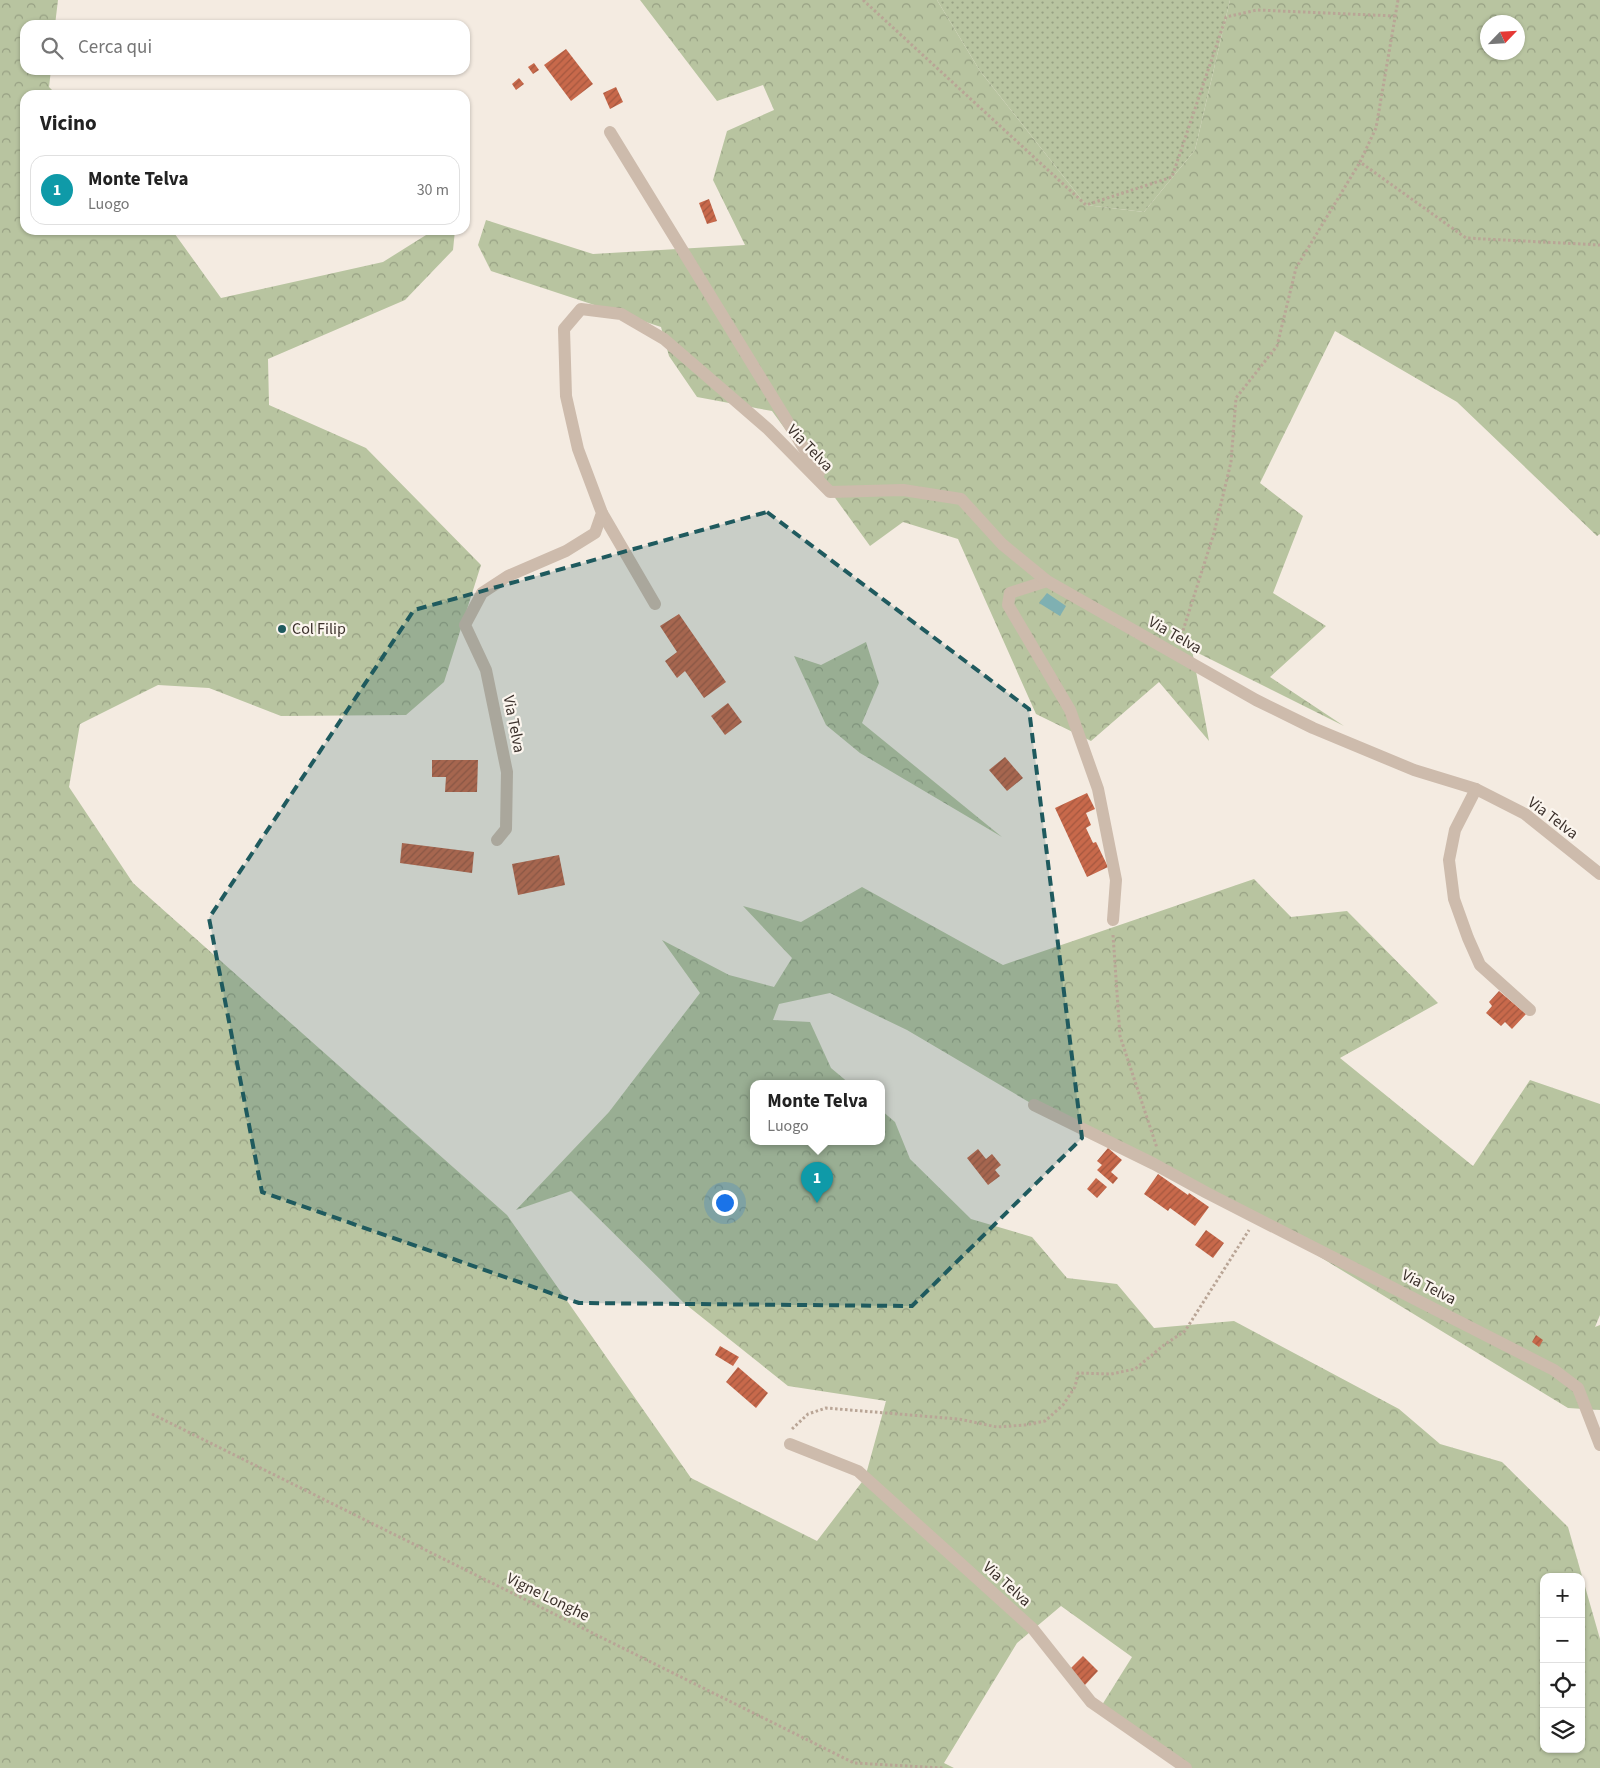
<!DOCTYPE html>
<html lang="it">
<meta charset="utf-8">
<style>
body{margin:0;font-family:"Source Sans 3",sans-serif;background:#f6f6f6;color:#222}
.controls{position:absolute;right:15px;bottom:15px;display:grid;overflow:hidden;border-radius:10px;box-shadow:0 1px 4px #0004}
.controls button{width:45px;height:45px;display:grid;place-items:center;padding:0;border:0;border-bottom:1px solid #e0e0e0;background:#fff;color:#222;font:25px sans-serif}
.compass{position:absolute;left:1480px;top:15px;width:45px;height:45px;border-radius:50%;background:#fff;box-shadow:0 1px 4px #0004;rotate:65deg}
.you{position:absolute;left:724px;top:1202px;width:18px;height:18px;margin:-12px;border:4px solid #fff;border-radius:50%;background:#1a73e8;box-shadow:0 0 0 8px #1a73e833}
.badge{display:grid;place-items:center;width:32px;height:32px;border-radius:50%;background:#1f5a5e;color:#fff;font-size:16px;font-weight:700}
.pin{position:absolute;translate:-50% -41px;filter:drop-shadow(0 1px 2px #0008)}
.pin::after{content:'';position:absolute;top:26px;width:18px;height:15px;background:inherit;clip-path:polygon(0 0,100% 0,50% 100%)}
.popup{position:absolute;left:750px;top:1080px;width:135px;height:65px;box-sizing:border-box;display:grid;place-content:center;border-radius:10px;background:#fff;filter:drop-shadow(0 1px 4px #0005);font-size:16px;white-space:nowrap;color:#767676}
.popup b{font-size:19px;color:#222}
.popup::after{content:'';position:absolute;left:50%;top:100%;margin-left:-10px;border:10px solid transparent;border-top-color:#fff}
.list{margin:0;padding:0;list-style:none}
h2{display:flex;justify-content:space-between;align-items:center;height:65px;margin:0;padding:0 20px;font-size:21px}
h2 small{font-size:16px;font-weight:400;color:#767676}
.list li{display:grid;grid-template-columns:32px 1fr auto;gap:15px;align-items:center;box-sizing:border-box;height:70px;margin:0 10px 10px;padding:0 10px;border:1px solid #e0e0e0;border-radius:15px}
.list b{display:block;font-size:19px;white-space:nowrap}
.list p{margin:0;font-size:16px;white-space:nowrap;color:#767676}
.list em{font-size:16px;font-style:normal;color:#767676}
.icon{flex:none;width:28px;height:28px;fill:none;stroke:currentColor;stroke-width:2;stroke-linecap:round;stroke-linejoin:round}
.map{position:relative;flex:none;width:1600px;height:1768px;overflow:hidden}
.search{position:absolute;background:#fff;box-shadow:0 1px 4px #0004;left:20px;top:20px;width:450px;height:55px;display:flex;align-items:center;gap:12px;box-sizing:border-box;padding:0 18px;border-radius:15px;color:#767676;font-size:19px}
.panel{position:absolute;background:#fff;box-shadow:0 1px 4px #0004;left:20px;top:90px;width:450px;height:145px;border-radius:15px}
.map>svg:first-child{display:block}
</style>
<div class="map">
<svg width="1600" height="1768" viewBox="0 0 1600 1768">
<defs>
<pattern id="grass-dots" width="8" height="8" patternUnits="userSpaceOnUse" patternTransform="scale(1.25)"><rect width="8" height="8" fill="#b8c4a0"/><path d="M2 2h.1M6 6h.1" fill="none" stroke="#97a083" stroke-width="1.8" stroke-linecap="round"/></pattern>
<pattern id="forest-crowns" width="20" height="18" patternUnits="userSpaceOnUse" patternTransform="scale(1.25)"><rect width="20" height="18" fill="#b8c4a0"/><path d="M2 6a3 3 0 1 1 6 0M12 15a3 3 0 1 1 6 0" fill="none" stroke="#97a083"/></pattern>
<pattern id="building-hatch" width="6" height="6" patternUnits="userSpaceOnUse" patternTransform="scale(1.25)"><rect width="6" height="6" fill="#c8694b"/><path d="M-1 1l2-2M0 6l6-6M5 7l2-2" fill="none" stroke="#a4573f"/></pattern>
</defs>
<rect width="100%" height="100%" fill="#f4ebe1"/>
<polygon fill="url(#grass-dots)" points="937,0 1230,0 1195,150 1144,212 1086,205 980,71"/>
<g fill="url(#forest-crowns)" fill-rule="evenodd">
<path d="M 0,0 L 58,0 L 55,25 L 25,25 L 25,70 L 51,70 L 49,87 L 57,95 L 25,95 L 25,230 L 172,230 L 221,298 L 383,262 L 434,230 L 455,230 L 453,250 L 405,300 L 268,359 L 269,405 L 366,448 L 481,565 L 444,682 L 406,715 L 281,716 L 209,688 L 158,685 L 80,724 L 69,787 L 133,883 L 507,1215 L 691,1478 L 817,1541 L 865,1478 L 886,1401 L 788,1386 L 684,1303 L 571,1191 L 516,1210 L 609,1112 L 700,993 L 662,940 L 729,975 L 774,987 L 792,958 L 743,906 L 801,922 L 862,887 L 1003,965 L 1254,879 L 1291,917 L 1347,911 L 1438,1003 L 1340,1058 L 1473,1166 L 1530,1080 L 1600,1104 L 1600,1315 L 1595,1327 L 1600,1325 L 1600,1410 L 1568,1408 L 1256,1218 L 1078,1131 L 907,1030 L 830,993 L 779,1004 L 773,1020 L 810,1022 L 831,1068 L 850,1084 L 753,1084 L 753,1142 L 881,1142 L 881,1110 L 895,1122 L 910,1159 L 971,1219 L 1032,1237 L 1067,1278 L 1117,1284 L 1154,1328 L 1234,1321 L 1399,1409 L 1440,1444 L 1502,1462 L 1568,1527 L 1600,1639 L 1600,1768 L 1187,1768 L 1102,1705 L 1132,1657 L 1061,1606 L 1017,1643 L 944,1763 L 954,1768 L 0,1768 ZM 1544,1577 L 1581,1577 L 1581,1749 L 1544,1749 Z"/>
<path d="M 640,0 L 937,0 L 980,71 L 1086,205 L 1144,212 L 1195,150 L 1230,0 L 1600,0 L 1600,534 L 1597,536 L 1457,402 L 1335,331 L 1260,483 L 1303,516 L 1273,593 L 1326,626 L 1270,677 L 1344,726 L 1192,650 L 1209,741 L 1159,682 L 1091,741 L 1036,714 L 958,539 L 903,522 L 870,546 L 772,411 L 697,397 L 669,356 L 661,327 L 491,271 L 478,245 L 486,220 L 593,254 L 745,245 L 713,180 L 727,131 L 774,110 L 763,85 L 717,101 ZM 1488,22 L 1518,22 L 1518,52 L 1488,52 Z"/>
<polygon points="866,642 879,683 862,723 1002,837 860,753 826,725 794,656 821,665"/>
</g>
<polygon fill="#7fb0b2" points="1047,593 1066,606 1060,616 1039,603"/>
<g fill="url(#building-hatch)">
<polygon points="566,49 593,84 571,101 544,65"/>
<polygon points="534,63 539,70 533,74 528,67"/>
<polygon points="519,78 524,84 516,90 512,84"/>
<polygon points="616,87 623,102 610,109 603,93"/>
<polygon points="709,199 717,221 707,224 699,203"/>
<polygon points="679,614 726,682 704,698 685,671 677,678 665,661 677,652 660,626"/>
<polygon points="728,703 742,722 725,735 711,716"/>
<polygon points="1005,757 1023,778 1007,791 989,770"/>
<polygon points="432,760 478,760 477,792 445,792 446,777 432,777"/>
<polygon points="1087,793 1095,809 1086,813 1091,825 1086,828 1093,843 1096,842 1108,867 1087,877 1055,808"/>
<polygon points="402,843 474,852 472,873 400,863"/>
<polygon points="559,855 565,885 518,895 512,864"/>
<polygon points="1499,991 1526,1014 1512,1029 1505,1022 1501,1026 1486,1013 1492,1006 1489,1002"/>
<polygon points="1108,1148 1122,1160 1111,1172 1118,1178 1113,1184 1097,1170 1102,1165 1097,1161"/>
<polygon points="978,1149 986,1159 992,1154 1001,1165 995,1170 1000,1176 988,1185 967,1158"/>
<polygon points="1158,1174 1188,1195 1189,1193 1209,1207 1195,1226 1170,1208 1168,1211 1144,1194"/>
<polygon points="1096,1178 1107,1187 1097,1198 1087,1189"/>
<polygon points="1206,1230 1224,1243 1213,1258 1195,1245"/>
<polygon points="1536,1335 1543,1340 1539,1347 1532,1342"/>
<polygon points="720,1346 739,1357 733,1366 715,1355"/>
<polygon points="738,1367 768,1393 756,1408 726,1382"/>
<polygon points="1083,1656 1098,1671 1084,1686 1068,1671"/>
</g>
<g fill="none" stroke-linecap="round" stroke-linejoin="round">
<g stroke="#b9a596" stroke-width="3" stroke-dasharray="2.5 2.5" stroke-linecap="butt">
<polyline points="863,0 1086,205 1172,177 1226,17 1257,10 1395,16"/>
<polyline points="1398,0 1376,128 1360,162 1466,238 1600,245"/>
<polyline points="1180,640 1214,533 1231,462 1236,398 1277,346 1296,268 1360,162"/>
<polyline points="1113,935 1120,1036 1157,1148"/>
<polyline points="152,1414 854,1763 943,1768"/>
<polyline points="792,1429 808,1414 826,1408 958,1419 997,1427 1025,1425 1045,1421 1063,1405 1075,1387 1078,1373 1111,1374 1135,1369 1164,1345 1185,1331 1249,1230"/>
</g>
<g stroke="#cdbbac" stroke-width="12">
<polyline points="610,132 819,473"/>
<polyline points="602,513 655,604"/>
<polyline points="1047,581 1010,593 1008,605 1070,710 1098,789 1116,880 1113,920"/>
<polyline points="1476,789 1455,830 1449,860 1454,899 1468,938 1480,965 1530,1010"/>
<polyline points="497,840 506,829 507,772 486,670 465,625 482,593 508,576 566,551 595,533 602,513 578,449 566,396 564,329 581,309 621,314 664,339 768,429 830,492 903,490 961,499 1002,544 1047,581 1256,700 1313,728 1414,770 1476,789 1525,814 1600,874"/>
<polyline points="1034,1105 1154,1164 1207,1193 1554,1370 1578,1388 1600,1445"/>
<polyline points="790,1444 858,1471 1033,1629 1091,1702 1186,1768"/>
</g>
</g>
<path fill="#1f5a5e" fill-opacity="0.2" stroke="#1f5a5e" stroke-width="4" stroke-dasharray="10 6" stroke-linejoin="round" d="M 767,512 L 1029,709 L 1082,1138 L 912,1306 L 579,1303 L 262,1192 L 209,918 L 414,610 Z"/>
<circle fill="#1f5a5e" stroke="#fbf5ee" stroke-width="2" cx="282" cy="629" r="5"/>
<g text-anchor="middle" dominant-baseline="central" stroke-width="4.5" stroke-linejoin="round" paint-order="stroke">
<g font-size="16" fill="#3b302b" stroke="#fbf5ee">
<text transform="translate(810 448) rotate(46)">Via Telva</text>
<text transform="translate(1175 635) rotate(30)">Via Telva</text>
<text transform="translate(514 724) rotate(79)">Via Telva</text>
<text transform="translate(1553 818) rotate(37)">Via Telva</text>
<text transform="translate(1429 1287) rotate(27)">Via Telva</text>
<text transform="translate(1007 1584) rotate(42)">Via Telva</text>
<text transform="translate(548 1597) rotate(26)">Vigne Longhe</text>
</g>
<g font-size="16" fill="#3b302b" stroke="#fbf5ee" text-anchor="start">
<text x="292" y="629">Col Filip</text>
</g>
</g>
</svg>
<div class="controls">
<button>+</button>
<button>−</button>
<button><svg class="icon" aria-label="locate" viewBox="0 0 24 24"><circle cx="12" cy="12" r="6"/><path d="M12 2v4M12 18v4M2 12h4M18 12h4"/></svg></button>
<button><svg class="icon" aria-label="layers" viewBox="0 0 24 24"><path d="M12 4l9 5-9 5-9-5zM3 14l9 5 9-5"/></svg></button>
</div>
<svg class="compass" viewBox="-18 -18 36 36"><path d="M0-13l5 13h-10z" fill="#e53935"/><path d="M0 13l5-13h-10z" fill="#767676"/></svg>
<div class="you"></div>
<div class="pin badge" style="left:817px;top:1203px;background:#0f9aa8">1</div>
<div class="popup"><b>Monte Telva</b>Luogo</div>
<div class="search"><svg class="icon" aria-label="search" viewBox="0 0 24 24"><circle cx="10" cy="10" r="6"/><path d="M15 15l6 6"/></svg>Cerca qui</div>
<section class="panel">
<h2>Vicino<small></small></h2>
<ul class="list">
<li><span class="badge" style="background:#0f9aa8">1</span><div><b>Monte Telva</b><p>Luogo</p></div><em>30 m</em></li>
</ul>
</section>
</div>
